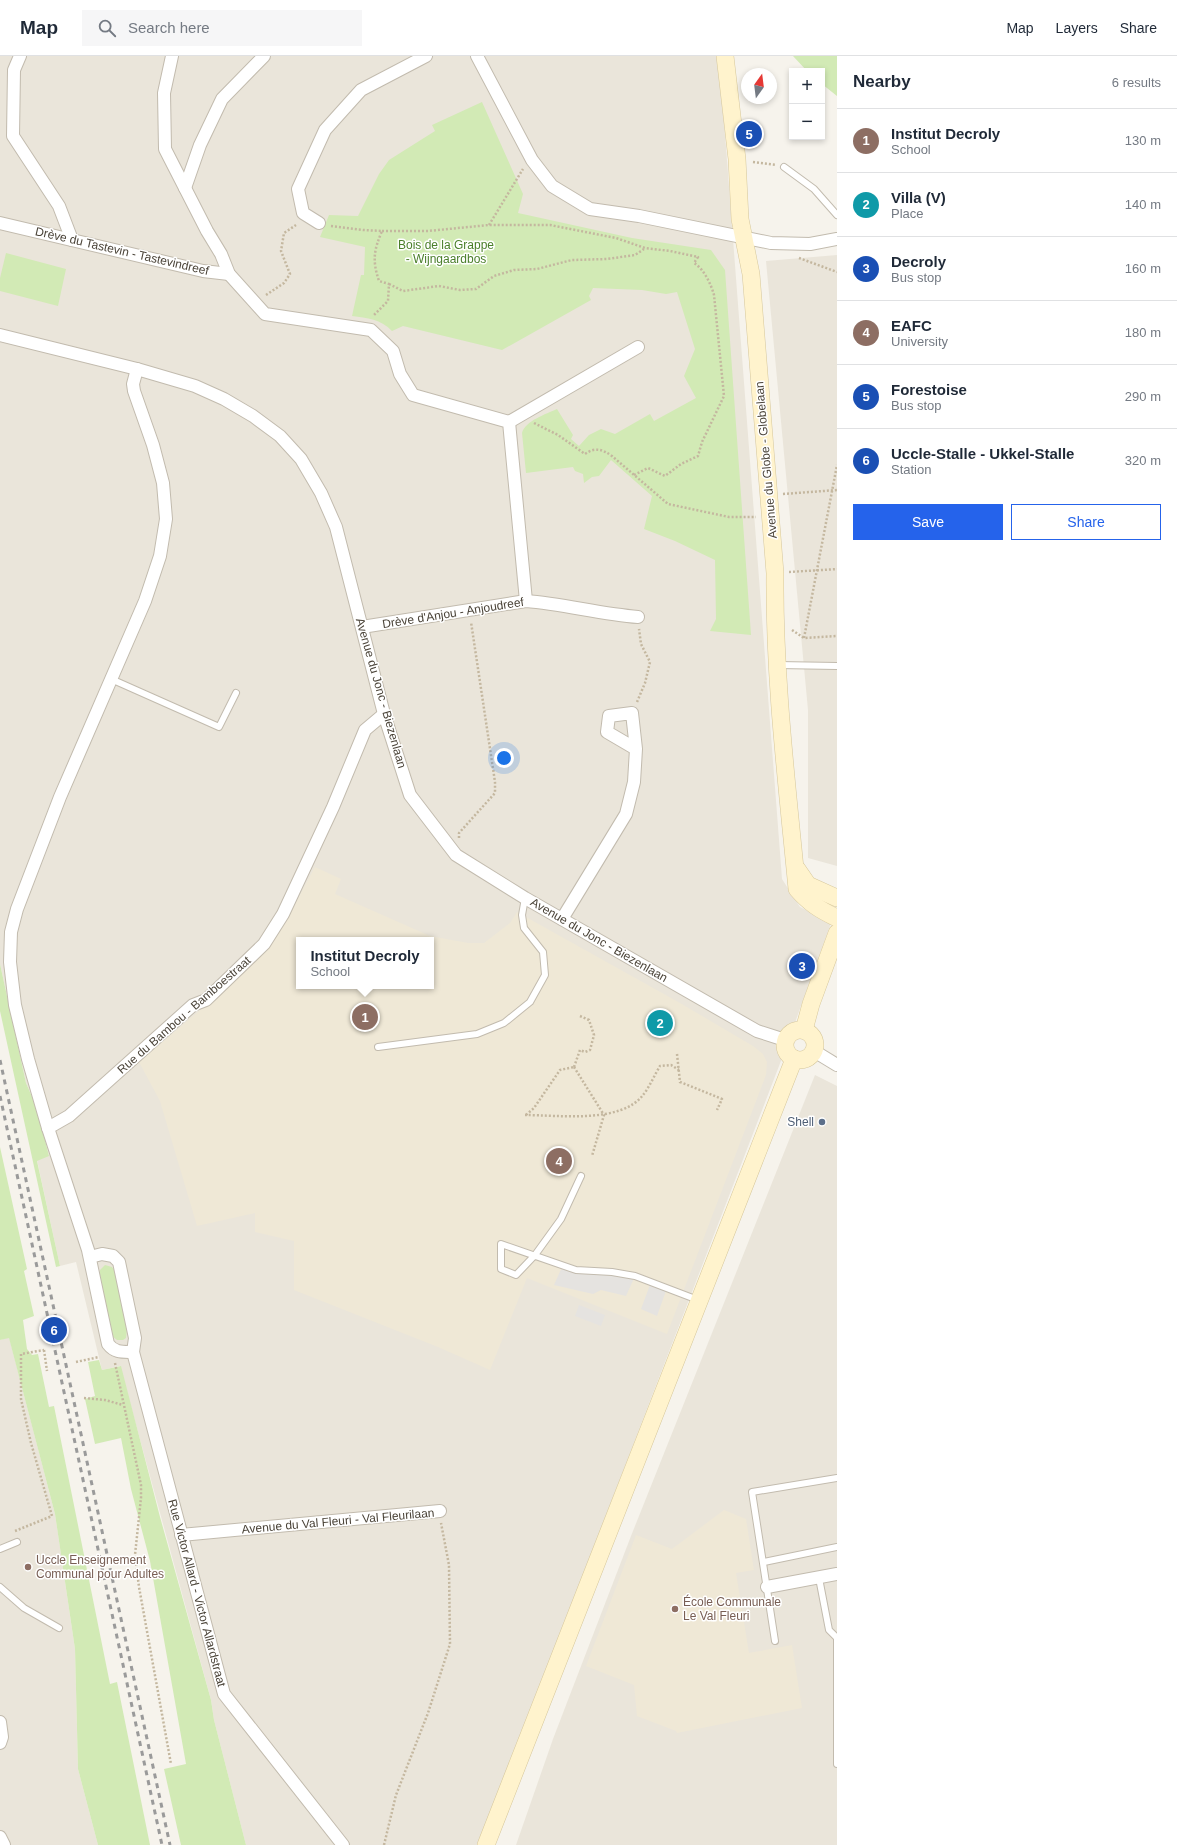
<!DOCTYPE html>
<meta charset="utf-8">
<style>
body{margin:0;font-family:Arial,sans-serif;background:#f6f6f7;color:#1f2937}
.controls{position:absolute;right:12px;top:12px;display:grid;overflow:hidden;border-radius:0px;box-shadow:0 2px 6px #0003}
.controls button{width:36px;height:36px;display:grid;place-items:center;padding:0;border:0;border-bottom:1px solid #e0e1e3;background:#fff;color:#1f2937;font:20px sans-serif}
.compass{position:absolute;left:741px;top:12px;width:36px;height:36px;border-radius:50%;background:#fff;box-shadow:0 2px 6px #0003;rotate:14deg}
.you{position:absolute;left:504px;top:702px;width:14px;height:14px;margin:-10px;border:3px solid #fff;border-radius:50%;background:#1a73e8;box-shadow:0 0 0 6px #1a73e833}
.badge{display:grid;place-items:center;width:26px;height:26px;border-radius:50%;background:#2563eb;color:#fff;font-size:13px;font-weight:700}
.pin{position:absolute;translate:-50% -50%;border:2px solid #fff;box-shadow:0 1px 4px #0006}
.popup{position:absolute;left:296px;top:881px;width:138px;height:52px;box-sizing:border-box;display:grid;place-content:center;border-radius:0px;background:#fff;filter:drop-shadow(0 1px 3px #0005);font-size:13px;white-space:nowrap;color:#747a83}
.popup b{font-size:15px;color:#1f2937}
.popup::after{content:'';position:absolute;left:50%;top:100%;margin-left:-8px;border:8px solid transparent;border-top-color:#fff}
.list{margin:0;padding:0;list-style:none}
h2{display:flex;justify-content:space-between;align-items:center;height:52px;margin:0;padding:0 16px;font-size:17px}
h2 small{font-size:13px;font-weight:400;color:#747a83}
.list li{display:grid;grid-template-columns:26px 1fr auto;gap:12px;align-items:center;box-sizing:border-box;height:64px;padding:0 16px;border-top:1px solid #e0e1e3}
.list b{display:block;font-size:15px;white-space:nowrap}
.list p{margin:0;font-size:13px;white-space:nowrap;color:#747a83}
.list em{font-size:13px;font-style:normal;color:#747a83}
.actions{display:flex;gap:8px;padding:12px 16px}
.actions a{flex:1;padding:9px 0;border:1px solid #2563eb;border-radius:0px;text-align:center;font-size:14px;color:#2563eb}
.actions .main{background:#2563eb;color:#fff}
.icon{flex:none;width:22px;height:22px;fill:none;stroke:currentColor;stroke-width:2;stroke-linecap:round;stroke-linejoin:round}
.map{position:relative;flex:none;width:837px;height:1789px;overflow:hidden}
header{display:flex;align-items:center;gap:24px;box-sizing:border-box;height:56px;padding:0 20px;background:#fff;border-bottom:1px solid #e0e1e3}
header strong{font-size:19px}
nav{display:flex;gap:22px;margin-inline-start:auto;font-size:14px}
.search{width:280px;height:36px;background:#f6f6f7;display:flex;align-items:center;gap:10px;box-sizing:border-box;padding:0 14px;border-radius:0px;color:#747a83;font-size:15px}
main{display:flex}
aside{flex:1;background:#fff}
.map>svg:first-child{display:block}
</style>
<header>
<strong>Map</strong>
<div class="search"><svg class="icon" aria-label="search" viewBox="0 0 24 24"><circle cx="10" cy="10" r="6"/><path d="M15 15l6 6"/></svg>Search here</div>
<nav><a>Map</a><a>Layers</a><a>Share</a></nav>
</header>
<main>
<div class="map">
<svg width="837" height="1789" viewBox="0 0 837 1789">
<rect width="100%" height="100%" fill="#f6f3ec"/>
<g fill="#eae5da" fill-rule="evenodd">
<path d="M 0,0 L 719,0 L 782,823 L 800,851 L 831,867 L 784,997 L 479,1789 L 246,1789 L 214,1664 L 211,1644 L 120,1310 L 102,1314 L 76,1206 L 60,1210 L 37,1104 L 49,1099 L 37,1052 L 26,1027 L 0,908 ZM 299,884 L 431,884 L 431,930 L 299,930 Z"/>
<polygon points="837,199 837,810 808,802 808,654 766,205"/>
<polygon points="815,1019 837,1030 837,1789 516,1789 553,1683 631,1480"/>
<polygon points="9,1281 55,1458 75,1593 78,1713 98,1789 0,1789 0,1284"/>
</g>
<g fill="#efe8d6" fill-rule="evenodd">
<path d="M 315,811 L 341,823 L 335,838 L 430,880 L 468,887 L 484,887 L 510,867 L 517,856 L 680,947 L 753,990 L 763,998 L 767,1006 L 766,1019 L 667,1278 L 527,1222 L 490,1314 L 438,1291 L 294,1234 L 294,1185 L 255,1176 L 255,1157 L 197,1170 L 160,1045 L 139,1006 L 246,915 L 269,889 L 287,863 ZM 299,884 L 431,884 L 431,930 L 299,930 Z"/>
<polygon points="724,1454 746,1463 754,1514 736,1517 749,1597 792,1589 802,1652 677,1677 676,1675 637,1660 634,1629 586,1610 636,1479 672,1493"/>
</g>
<g fill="#d2eab5">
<polygon points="793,0 837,0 837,40 822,28 822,15 807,15"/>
<path d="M 482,46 L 523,138 L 518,157 L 632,182 L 711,194 L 725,214 L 751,579 L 710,575 L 716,563 L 715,504 L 675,485 L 644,473 L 652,440 L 611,404 L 599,420 L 592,421 L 584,427 L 583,418 L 575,415 L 573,411 L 526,417 L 522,377 C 525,365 546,358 557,353 L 573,379 L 571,383 L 579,390 L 589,379 L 601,373 L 615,378 L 650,358 L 654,365 L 696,342 L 684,320 L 695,293 L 677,236 L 666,238 L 642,234 L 593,232 L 589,240 L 591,244 L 502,294 L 403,270 L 392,275 C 381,263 367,262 352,260 L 361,219 L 364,219 L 365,191 L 320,181 L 329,159 L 358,160 L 379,118 L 389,104 L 435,75 L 432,69 Z"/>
<polygon points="6,197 66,213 58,250 0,235 0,222"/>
<polygon points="0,908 26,1027 37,1052 49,1100 37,1105 60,1210 56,1211 0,955"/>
<polygon points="0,1091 27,1213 24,1215 34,1260 23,1264 27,1293 32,1299 38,1298 49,1351 54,1350 110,1628 117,1626 150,1789 98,1789 78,1713 75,1593 55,1458 9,1282 0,1284"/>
<polygon points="105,1209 112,1211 115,1215 127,1274 126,1282 123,1284 117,1284 112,1280 99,1219 100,1214"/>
<polygon points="99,1304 102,1314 121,1310 160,1461 211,1644 214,1664 246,1789 181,1789 164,1713 186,1708 150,1505 131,1433 121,1382 95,1388 85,1343 95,1340 88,1306"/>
</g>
<g fill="#e5e3e0">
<polygon points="563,1209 635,1220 626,1240 601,1234 593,1238 554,1229"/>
<polygon points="651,1226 667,1232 657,1260 641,1253"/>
<polygon points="579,1249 605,1259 601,1270 575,1260"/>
</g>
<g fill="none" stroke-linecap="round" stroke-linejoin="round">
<g stroke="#c2bbae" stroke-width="8">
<g id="lane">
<polyline points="784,111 814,133 837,159"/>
<polyline points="778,609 837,610"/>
<polyline points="111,623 219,671 236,637"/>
<polyline points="378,991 477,978 504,967 530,946 545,919 543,896 524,872 522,859 525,842"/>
<polyline points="581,1120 561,1163 535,1199 516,1219 501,1213 501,1188 576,1214 612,1216 635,1220 698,1244"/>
<polyline points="0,1493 17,1486"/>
<polyline points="764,1506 837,1491"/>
<polyline points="819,1522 829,1574 837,1582"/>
<polyline points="0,1531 24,1552 59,1572"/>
<polyline points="775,1585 752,1436 837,1422"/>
<polyline points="837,1708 837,1582"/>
</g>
</g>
<g stroke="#c2bbae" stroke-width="14">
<g id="street">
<polyline points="20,0 14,14 13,80 59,150 72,184"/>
<polyline points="172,0 164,37 165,93 207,175 221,198 229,218 265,258 371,274 393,295 400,318 413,339 509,366 526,545"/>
<polyline points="477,0 532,104 552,130 590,153 639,160 771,187 810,188 837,183"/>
<polyline points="185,132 200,89 222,43 264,0"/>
<polyline points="0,167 203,215 229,218"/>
<polyline points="319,167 303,157 298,133 325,74 361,34 426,0"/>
<polyline points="0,279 137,313 195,330 224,343 253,360 280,380 301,403 321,437 336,471 384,658 410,739 456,799 525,842 757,975 785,984"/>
<polyline points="509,366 638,291"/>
<path d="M 362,571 L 526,545 C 564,548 600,558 638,561"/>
<polyline points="562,863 626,758 634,726 636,693 632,657 609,660 607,676 636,693"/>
<polyline points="814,995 837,1009"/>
<polyline points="48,1072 69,1060 193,949 206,944 264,888 283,858 333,751 365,674 384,658"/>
<polyline points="90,1201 102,1198 113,1200 119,1206 135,1282 133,1296 224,1638 343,1789"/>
<path d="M 133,1296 C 122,1296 115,1297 108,1288 L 88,1194 L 48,1072 L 28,1003 L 15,949 L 10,906 L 11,876 L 17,853 L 60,741 L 145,545 L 160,500 L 166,463 L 163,427 L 153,389 L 134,335 L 133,328 L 137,313"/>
<polyline points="181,1479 440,1455"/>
<polyline points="767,1531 837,1518"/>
<polyline points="0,1666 2,1681 0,1687"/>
<polyline points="0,1781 4,1789"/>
</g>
</g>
<g stroke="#d6c79b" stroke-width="18">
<g id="secondary">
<path d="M 725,0 L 737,103 L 740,163 L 751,218 L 775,517 C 774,623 787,728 797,833 C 809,847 820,854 837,862"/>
<polyline points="797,813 808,829 837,842"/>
<circle cx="800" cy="989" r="15"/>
<polyline points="804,974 811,948 837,877"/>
<polyline points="486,1789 794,1003"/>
</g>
</g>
<g stroke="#c4b79f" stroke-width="2.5" stroke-dasharray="2 2" stroke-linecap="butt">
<polyline points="753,106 776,109"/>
<polyline points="489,169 523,113"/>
<path d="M 331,170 L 363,174 L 382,175 C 374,194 372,204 379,225 L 389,228 L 388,245 L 373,260"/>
<path d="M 382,175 L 428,175 L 489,169 L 550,169 L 616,182 L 645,192 L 670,195 L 698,201 L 694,207 C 704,213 711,228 714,239 L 724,340 L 702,386 L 698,400 L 681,408 L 665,420 L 648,412 L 634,419"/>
<polyline points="799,202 837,216"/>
<polyline points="389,228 403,235 439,230 460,234 476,233 494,220 514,214 537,213 572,204 607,203 635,199 644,193"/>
<polyline points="266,239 284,227 290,218 281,195 284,177 296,169"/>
<path d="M 534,367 L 558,379 L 585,398 C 595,391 602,393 612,400 L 668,448 L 729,461 L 756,461"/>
<polyline points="783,438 837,434"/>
<polyline points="789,516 837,513"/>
<polyline points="792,574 804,582 837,580"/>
<polyline points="804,582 837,409"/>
<polyline points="637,646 645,627 650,606 641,588 639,573"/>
<polyline points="459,782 459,777 495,737 495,726 471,566"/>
<polyline points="677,998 680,1026 722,1043 717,1054"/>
<polyline points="574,1011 604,1059 592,1100"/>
<polyline points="574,1011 580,994 585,996 590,994 594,979 589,964 580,960"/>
<path d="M 525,1059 C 558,1059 621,1068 643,1039 C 649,1032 655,1018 660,1010 L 671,1009 L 679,1014"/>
<polyline points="526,1059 534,1052 560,1014 574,1011"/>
<polyline points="44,1294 47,1315"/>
<polyline points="76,1306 99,1301"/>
<polyline points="115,1307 141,1429 141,1442 135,1499 139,1531 171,1708"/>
<polyline points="84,1342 105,1344 123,1349"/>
<polyline points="15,1475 52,1460 31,1387 21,1343 21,1298 44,1294"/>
<polyline points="384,1789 396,1739 428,1657 450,1588 449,1509 441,1467"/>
</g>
<use href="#lane" stroke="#fff" stroke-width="6"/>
<use href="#street" stroke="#fff" stroke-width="12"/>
<use href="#secondary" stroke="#fff3cd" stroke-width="17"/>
<g stroke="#9a9a9a" stroke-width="3" stroke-dasharray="5 5" stroke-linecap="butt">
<polyline points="0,1004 170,1789"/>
<polyline points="0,1040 162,1789"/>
</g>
</g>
<circle fill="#5c6f8a" stroke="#fff" stroke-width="1.5" cx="822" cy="1066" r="4"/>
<g fill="#8d6e63" stroke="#fff" stroke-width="1.5">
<circle cx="28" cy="1511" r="4"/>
<circle cx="675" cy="1553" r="4"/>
</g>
<g text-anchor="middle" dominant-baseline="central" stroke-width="3" stroke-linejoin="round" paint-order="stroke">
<g font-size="12" fill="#4a7f2a" stroke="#fff">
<text x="446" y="189">Bois de la Grappe<tspan x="446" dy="14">- Wijngaardbos</tspan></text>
</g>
<g font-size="12" fill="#4b4439" stroke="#fff">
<text transform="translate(122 195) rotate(13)">Drève du Tastevin - Tastevindreef</text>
<text transform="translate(766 404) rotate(-95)">Avenue du Globe - Globelaan</text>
<text transform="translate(453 557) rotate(-9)">Drève d'Anjou - Anjoudreef</text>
<text transform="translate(381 637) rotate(74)">Avenue du Jonc - Biezenlaan</text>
<text transform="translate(599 884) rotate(30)">Avenue du Jonc - Biezenlaan</text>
<text transform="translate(184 959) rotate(-41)">Rue du Bambou - Bamboestraat</text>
<text transform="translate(338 1465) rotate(-5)">Avenue du Val Fleuri - Val Fleurilaan</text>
<text transform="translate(197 1537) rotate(75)">Rue Victor Allard - Victor Allardstraat</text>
</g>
<g font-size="12" fill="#4e5e75" stroke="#fff" text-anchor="end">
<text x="814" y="1066">Shell</text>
</g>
<g font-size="12" fill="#785e54" stroke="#fff" text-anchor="start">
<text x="36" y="1504">Uccle Enseignement<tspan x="36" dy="14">Communal pour Adultes</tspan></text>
<text x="683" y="1546">École Communale<tspan x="683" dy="14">Le Val Fleuri</tspan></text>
</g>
</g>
</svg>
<div class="controls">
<button>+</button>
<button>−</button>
</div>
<svg class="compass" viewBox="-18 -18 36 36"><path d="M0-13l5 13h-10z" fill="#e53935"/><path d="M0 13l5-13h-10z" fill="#747a83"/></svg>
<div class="you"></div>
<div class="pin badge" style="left:365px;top:961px;background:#8d6e63">1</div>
<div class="popup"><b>Institut Decroly</b>School</div>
<div class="pin badge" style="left:660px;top:967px;background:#0f9aa8">2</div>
<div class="pin badge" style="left:802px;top:910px;background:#1a4fb4">3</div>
<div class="pin badge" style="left:559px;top:1105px;background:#8d6e63">4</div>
<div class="pin badge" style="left:749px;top:78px;background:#1a4fb4">5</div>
<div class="pin badge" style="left:54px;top:1274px;background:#1a4fb4">6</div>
</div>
<aside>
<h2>Nearby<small>6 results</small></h2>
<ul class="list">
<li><span class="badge" style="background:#8d6e63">1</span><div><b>Institut Decroly</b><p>School</p></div><em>130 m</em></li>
<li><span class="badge" style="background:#0f9aa8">2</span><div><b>Villa (V)</b><p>Place</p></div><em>140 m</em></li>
<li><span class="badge" style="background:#1a4fb4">3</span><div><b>Decroly</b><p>Bus stop</p></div><em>160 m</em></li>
<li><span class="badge" style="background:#8d6e63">4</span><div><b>EAFC</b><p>University</p></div><em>180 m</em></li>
<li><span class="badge" style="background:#1a4fb4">5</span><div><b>Forestoise</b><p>Bus stop</p></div><em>290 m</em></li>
<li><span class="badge" style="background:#1a4fb4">6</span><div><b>Uccle-Stalle - Ukkel-Stalle</b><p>Station</p></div><em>320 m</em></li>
</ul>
<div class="actions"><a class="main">Save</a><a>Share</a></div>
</aside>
</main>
